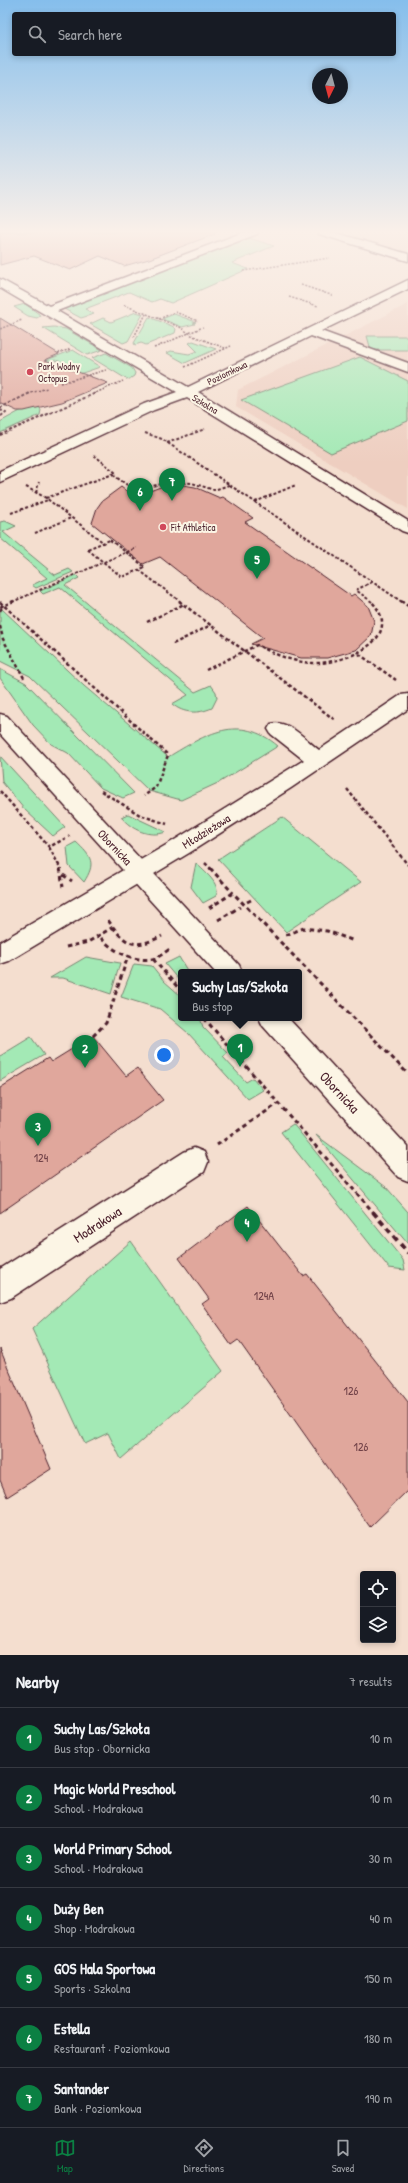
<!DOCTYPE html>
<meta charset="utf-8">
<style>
body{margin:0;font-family:"Patrick Hand",sans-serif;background:#242831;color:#f1f3f6}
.controls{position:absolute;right:12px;bottom:12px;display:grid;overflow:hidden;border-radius:4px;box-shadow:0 2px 6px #0003}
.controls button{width:36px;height:36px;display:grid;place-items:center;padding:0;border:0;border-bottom:1px solid #363941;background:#171b24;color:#f1f3f6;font:20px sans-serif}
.compass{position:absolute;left:312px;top:68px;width:36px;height:36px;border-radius:50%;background:#171b24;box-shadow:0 2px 6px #0003;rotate:186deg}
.you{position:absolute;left:164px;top:1055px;width:14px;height:14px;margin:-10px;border:3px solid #fff;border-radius:50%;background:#1a73e8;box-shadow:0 0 0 6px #1a73e833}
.badge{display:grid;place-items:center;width:26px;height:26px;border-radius:50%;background:#0b8043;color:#fff;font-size:13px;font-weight:700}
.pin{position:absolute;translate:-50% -33px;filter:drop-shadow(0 1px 2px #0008)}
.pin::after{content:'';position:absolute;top:21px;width:14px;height:12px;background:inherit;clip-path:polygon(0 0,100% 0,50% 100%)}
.popup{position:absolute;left:178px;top:969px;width:124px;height:52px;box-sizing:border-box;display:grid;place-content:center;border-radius:4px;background:#171b24;filter:drop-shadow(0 1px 3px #0005);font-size:13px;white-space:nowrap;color:#9ea1a6}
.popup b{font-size:15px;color:#f1f3f6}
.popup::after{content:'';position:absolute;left:50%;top:100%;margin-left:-8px;border:8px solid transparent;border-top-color:#171b24}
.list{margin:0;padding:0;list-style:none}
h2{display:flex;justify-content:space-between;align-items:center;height:52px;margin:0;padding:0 16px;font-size:17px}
h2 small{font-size:13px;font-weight:400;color:#9ea1a6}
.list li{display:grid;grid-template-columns:26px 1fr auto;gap:12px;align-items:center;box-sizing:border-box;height:60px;padding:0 16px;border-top:1px solid #363941}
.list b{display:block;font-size:15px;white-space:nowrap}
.list p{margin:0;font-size:13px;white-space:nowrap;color:#9ea1a6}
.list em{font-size:13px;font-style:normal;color:#9ea1a6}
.icon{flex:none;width:22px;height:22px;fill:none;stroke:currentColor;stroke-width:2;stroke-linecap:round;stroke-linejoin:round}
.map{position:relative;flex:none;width:408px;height:1655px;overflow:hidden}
.search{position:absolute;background:#171b24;box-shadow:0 2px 6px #0003;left:12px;right:12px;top:12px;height:44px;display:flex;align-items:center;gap:10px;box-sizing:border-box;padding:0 14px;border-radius:4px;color:#9ea1a6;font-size:15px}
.sheet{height:472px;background:#171b24}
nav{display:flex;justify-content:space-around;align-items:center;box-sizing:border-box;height:56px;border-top:1px solid #363941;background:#171b24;font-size:11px;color:#9ea1a6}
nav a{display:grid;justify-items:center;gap:2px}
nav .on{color:#0b8043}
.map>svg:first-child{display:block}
</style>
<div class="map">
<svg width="408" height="1655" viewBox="0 0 408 1655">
<rect width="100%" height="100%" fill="#f4decf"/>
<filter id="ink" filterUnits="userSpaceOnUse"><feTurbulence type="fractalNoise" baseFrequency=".025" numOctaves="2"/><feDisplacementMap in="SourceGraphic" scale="8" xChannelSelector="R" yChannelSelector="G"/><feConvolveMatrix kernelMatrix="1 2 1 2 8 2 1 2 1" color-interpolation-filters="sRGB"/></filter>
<g filter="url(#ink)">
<g fill="#eecec0">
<polygon points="317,232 408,232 408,262"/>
<polygon points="408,304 408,509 236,407 238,390"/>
</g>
<g fill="#a3e9b5" stroke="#768470">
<polygon points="246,237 274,246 232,263 248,269 171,303 160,299 152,302 129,292 85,309 94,314 81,318 64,309"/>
<polygon points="25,304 39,314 40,316 37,318 28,316 14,307"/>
<polygon points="136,312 143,314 128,341 123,343 90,324 103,318 111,322"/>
<polygon points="174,314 196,322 193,323 195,324 182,327 162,319"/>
<polygon points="149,317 172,326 176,329 175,333 146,345 141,343 135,345 134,343"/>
<polygon points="54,327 66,329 102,350 87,355 43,328"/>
<polygon points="367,336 408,336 408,350 371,350"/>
<polygon points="193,341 216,349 185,363 167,353 171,351 189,354 197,351 189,343"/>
<polygon points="73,350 100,367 62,380 67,368 63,367 66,365 66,363 55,360 47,362 44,361"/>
<polygon points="106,353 132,368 135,373 134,376 128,380 92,358"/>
<polygon points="360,357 408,381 408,421 331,453 241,400"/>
<polygon points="39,407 41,410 40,415 0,433 0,422 20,411"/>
<polygon points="5,521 16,526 3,532 55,575 69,569 73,572 36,588 32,585 47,578 0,538 0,522"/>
<path d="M 76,575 L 79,578 L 65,585 L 195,692 L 211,685 L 216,692 L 217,698 L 212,708 C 198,714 184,714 172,704 L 188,695 L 60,587 L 43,594 L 40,591 Z"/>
<path d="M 2,609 L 84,686 L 168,757 C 206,734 239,713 278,746 L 220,782 L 181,800 L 149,791 L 30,676 L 0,661 L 0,610 Z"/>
<polygon points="0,669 26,683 134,793 123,798 101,788 68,753 51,744 33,725 0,678"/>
<polygon points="0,756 65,827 53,836 24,809 2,782"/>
<path d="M 128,814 L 166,832 C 149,838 132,830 121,817 Z"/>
<polygon points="282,817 361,882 286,932 218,859"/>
<path d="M 76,842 C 92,857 96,863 84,882 L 69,866 L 67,847 Z"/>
<path d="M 196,863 C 204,872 221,883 216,896 L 203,903 L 191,887 Z"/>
<polygon points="86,957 120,963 111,994 63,978 50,978"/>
<polygon points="179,957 188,972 181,972 181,983 165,964"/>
<polygon points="134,964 152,966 164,981 181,996 181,1018 200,1018 203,1027 228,1053 223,1057 246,1082 253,1078 263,1090 248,1099 188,1033 160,1009 121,997"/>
<polygon points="31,1037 44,1055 0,1081 0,1056"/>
<polygon points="293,1124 403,1260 405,1270 389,1268 281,1132"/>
<polygon points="316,1135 386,1187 408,1212 408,1244"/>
<polygon points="131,1241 223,1371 121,1459 108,1433 85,1444 32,1329"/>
</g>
<g fill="#e0a79c" stroke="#4a1f2b">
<polygon points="0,232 214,232 215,234 149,259 124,266 100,256 70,270 34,256 0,265"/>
<polygon points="0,318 59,354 45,360 108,383 62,402 24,411 17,411 0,403"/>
<polygon points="171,483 195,487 220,498 223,497 253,518 245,522 351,596 354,594 368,606 374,621 371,636 356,650 327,658 301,658 251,644 263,638 160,557 143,564 92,523 97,508 102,501 121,487 134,497"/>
<polygon points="93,1036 126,1076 137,1068 163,1100 0,1213 0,1088 48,1058 51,1062"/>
<polygon points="248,1206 303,1276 307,1274 408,1402 408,1490 370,1527 238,1340 231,1345 202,1304 209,1299 179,1258"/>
<polygon points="0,1349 51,1469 7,1497 0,1480"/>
</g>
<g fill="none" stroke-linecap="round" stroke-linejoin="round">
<g stroke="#4a1f2b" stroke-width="3">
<g id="minor">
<polygon points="244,232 258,232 257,234 57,311 188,387 408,280 408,289 321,331 408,363 408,372 311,336 198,392 408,521 408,533 402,531 187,398 154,410 0,482 0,471 144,404 177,392 0,288 0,279 49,306"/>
<polygon points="318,232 333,232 408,254 408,261 319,234"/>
<path d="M 408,694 L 408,709 L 291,788 L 189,853 L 9,961 L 0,964 L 0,942 L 173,841 L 304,760 L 271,734 L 268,729 L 271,724 C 288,719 306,740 319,750 L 401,695 Z"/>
<polygon points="194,1148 204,1152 208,1162 204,1172 11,1298 0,1302 0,1269 184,1152"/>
</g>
</g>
<g stroke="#4a1f2b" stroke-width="3">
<g id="major">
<polygon points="0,714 7,716 239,965 242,972 215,972 0,734"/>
<polygon points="259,1018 288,1018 408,1147 408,1181 398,1177 263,1026"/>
</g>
</g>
<g stroke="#4a1f2b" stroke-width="1.5" stroke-dasharray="2 1.5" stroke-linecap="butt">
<polyline points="243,271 330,258"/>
<polyline points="301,285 334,296"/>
<polyline points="289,297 318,306"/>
<polyline points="124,305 180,327 193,336 225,348"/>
<polyline points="159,319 175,312 198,321"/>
<polyline points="0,329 22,320"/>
<polyline points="134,337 146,314"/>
<polyline points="154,348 203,327"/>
<polyline points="58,353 71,349"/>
<polyline points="185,367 231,346"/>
<polyline points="61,383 106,370"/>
<polyline points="28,394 47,388"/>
<polyline points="93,394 123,381"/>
</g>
<g stroke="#4a1f2b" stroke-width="2" stroke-dasharray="3 2" stroke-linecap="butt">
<polyline points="0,408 30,393"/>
<polyline points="0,410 6,412 0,417"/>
<polyline points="145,433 162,439 402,602"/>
<polyline points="0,435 96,393"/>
<polyline points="167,443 205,429"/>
<polyline points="94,455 116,473 46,498 104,543"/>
<polyline points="113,475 146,498"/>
<polyline points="26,487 46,498"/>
<polyline points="36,493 39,482"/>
<polyline points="130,494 152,486 172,482 192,483 214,490 229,485"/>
<polyline points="255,502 296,485"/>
<polyline points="11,513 48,500"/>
<polyline points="35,533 71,518"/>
<polygon points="110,540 145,567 122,577 87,549"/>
<polyline points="139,570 181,602"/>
<polyline points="12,602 136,548"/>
<polyline points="372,602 356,590 372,582"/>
</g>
<g stroke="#4a1f2b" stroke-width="2.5" stroke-dasharray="3.5 2.5" stroke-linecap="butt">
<polyline points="179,601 335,720"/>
<polyline points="401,601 408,606"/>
<polyline points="0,602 168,755 156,787 144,796"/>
<polyline points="0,607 14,601"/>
<polyline points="0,611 3,605"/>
<polyline points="147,622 184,604"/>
<polyline points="0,626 3,639 24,678"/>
<polyline points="173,644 211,625"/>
<polyline points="359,654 396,680"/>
<path d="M 206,670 L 257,645 C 274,654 292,662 312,663 C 343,665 408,639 371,601"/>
<polyline points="347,789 408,865"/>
<polyline points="0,791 49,847 70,836"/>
<polyline points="101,791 140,815 167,824"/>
<polyline points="49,847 61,869"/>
<polyline points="205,863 211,869"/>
</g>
<g stroke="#4a1f2b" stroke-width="3" stroke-dasharray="4.5 3.5" stroke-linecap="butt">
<polyline points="60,868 63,887"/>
<polyline points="210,868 233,893"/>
<polyline points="63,875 72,881"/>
<polyline points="247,902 251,900"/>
<polyline points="209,908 233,893 408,1074"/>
<path d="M 108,920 C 125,945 134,950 162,936"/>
<polyline points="218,920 240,907"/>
<polyline points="286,935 304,928 327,931 354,941"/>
<path d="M 101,938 C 113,951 133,962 152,959 C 159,958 165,952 171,948"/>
<polyline points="66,947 88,942 113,927"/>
<polyline points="153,959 181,991"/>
<polyline points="204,1018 374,1213"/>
<polyline points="93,1036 106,1023 128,956"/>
<polyline points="217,1145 279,1103"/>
</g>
<polyline stroke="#4a1f2b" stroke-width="4" stroke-dasharray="6 4.5" stroke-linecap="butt" points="373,1212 408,1253"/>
<use href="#minor" fill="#fcf5e5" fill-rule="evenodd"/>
<use href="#major" fill="#fcf5e5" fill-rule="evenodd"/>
</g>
</g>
<linearGradient id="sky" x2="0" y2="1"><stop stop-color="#85beec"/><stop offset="0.5" stop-color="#faf0e9"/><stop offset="1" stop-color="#faf0e9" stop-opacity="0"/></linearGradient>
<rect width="408" height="463" fill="url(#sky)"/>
<g fill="#d1495b" stroke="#fcf5e5" stroke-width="1.5">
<circle cx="30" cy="372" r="4"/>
<circle cx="163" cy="527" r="4"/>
</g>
<g text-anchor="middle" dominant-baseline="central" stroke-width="4" stroke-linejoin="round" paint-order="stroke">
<g font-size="10" fill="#4a1f2b" stroke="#fcf5e5" text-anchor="start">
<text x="38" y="366">Park Wodny<tspan x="38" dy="12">Octopus</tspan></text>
<text x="171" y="527">Fit Athletica</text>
</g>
<g font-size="10" fill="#4a1f2b" stroke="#fcf5e5">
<text transform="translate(227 373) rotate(-26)">Poziomkowa</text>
<text transform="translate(205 404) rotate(31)">Szkolna</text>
</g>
<g font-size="12" fill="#4a1f2b" stroke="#fcf5e5">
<text transform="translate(206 831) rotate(-32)">Młodzieżowa</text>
<text transform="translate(115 847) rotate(47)">Obornicka</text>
</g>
<g font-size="12" fill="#704147">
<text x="41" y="1157">124</text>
<text x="264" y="1295">124A</text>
<text x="351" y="1390">126</text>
<text x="361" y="1446">126</text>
</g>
<g font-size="14" fill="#4a1f2b" stroke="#fcf5e5">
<text transform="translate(340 1092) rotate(47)">Obornicka</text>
<text transform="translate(97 1224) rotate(-33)">Modrakowa</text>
</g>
</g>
</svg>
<div class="controls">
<button><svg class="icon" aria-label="locate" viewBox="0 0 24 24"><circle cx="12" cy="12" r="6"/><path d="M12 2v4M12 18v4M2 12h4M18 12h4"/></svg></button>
<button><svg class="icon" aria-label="layers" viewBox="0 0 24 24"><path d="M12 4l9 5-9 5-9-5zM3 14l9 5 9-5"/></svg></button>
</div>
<svg class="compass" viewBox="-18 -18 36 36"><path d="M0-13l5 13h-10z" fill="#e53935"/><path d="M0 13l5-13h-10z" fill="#9ea1a6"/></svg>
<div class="you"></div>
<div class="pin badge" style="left:240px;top:1067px">1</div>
<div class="popup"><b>Suchy Las/Szkoła</b>Bus stop</div>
<div class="pin badge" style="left:85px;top:1068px">2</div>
<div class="pin badge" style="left:38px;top:1146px">3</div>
<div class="pin badge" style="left:247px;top:1242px">4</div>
<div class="pin badge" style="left:257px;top:579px">5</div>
<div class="pin badge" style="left:140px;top:511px">6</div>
<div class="pin badge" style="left:172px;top:501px">7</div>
<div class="search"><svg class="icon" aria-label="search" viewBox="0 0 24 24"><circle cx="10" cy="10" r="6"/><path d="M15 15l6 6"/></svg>Search here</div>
</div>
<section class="sheet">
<h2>Nearby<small>7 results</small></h2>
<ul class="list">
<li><span class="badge">1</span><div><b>Suchy Las/Szkoła</b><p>Bus stop · Obornicka</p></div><em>10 m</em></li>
<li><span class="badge">2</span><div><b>Magic World Preschool</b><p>School · Modrakowa</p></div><em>10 m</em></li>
<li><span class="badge">3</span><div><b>World Primary School</b><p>School · Modrakowa</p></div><em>30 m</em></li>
<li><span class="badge">4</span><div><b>Duży Ben</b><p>Shop · Modrakowa</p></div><em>40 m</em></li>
<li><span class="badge">5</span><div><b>GOS Hala Sportowa</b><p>Sports · Szkolna</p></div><em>150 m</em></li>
<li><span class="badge">6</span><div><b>Estella</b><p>Restaurant · Poziomkowa</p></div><em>180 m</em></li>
<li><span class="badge">7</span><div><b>Santander</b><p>Bank · Poziomkowa</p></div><em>190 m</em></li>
</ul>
</section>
<nav>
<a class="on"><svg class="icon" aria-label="map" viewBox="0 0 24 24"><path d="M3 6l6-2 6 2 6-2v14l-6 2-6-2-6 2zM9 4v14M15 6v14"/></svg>Map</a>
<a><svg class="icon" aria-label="directions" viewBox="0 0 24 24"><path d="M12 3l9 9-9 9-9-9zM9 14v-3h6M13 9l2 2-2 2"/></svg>Directions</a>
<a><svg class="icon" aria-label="saved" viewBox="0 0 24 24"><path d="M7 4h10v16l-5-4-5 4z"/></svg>Saved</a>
</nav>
